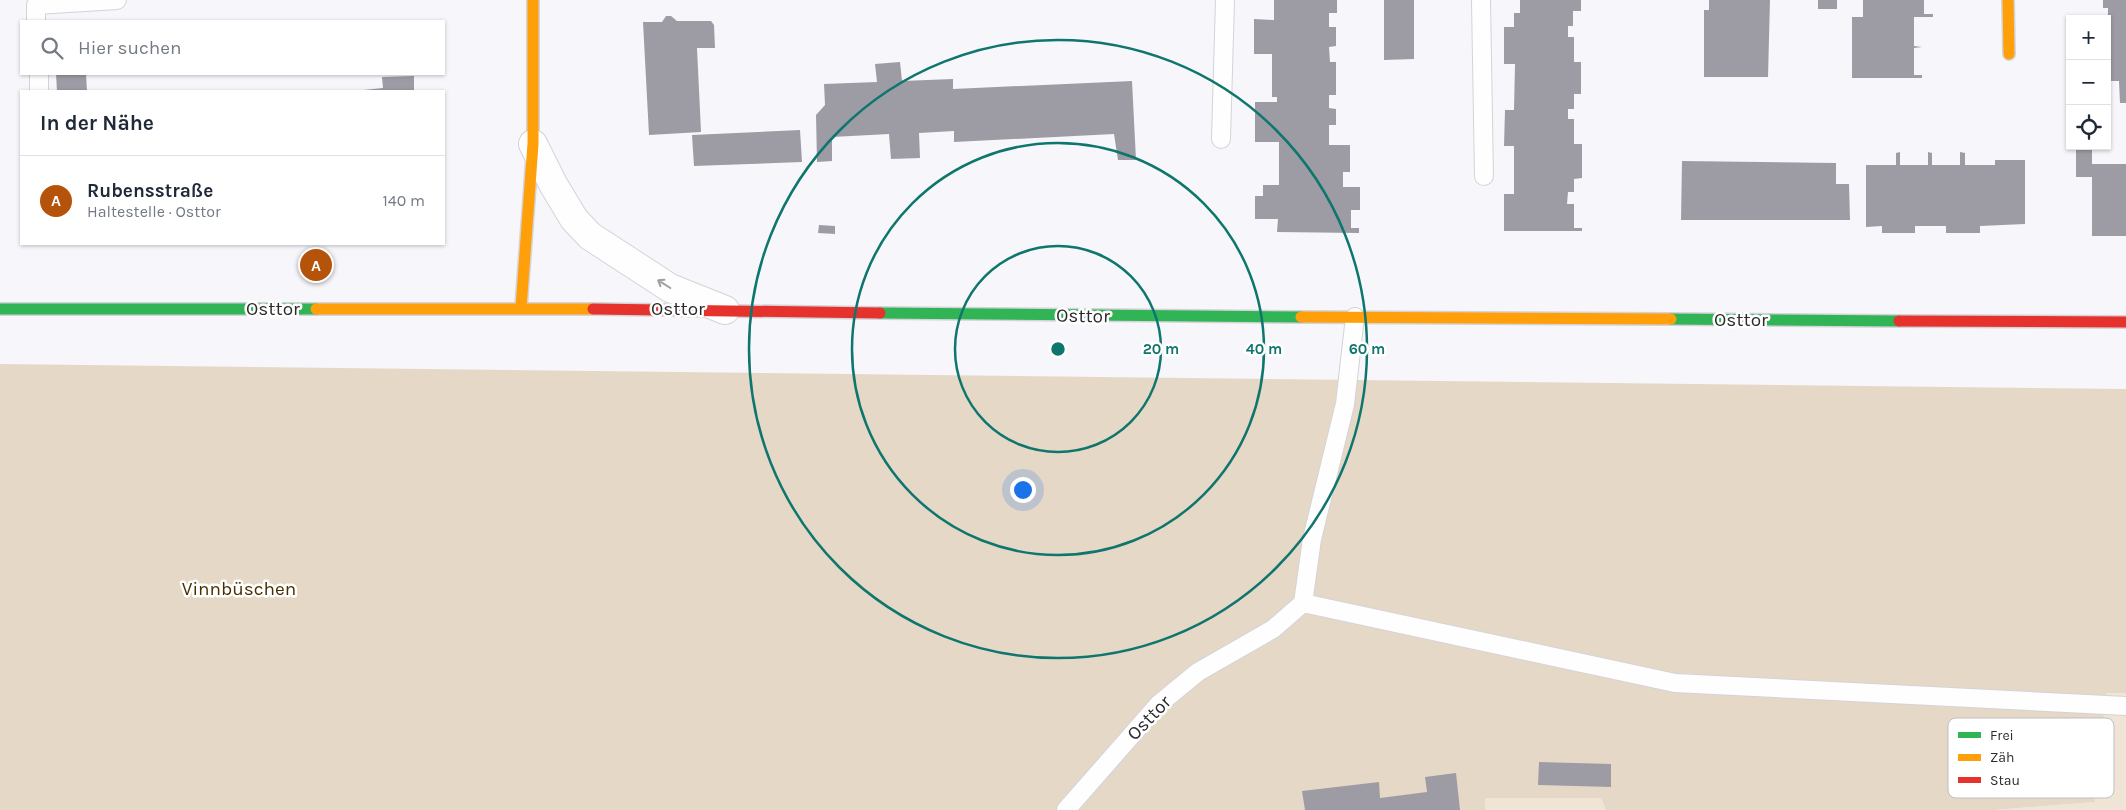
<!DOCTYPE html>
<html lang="de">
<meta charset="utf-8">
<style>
body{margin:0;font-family:Karla,sans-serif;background:#f2f2f3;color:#1f2937}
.controls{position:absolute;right:15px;top:15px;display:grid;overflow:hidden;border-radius:0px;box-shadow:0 1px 4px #0004}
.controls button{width:45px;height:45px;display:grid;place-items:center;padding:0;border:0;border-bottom:1px solid #e0e1e3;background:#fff;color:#1f2937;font:25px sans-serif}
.you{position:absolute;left:1022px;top:489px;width:18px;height:18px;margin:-12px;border:4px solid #fff;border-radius:50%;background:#1a73e8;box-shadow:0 0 0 8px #1a73e833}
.badge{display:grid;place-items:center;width:32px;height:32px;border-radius:50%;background:#b45309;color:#fff;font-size:16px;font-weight:700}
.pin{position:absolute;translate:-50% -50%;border:2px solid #fff;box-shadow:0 1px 5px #0006}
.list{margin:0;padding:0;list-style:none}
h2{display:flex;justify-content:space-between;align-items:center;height:65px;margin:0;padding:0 20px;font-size:21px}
h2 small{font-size:16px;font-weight:400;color:#747a83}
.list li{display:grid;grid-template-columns:32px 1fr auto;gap:15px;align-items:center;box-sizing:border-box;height:90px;padding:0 20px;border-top:1px solid #e0e1e3}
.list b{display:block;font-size:19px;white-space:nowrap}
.list p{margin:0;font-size:16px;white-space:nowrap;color:#747a83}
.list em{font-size:16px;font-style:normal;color:#747a83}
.icon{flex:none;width:28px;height:28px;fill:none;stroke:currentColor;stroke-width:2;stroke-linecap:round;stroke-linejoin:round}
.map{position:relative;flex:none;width:2126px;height:810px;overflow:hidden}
.search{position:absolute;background:#fff;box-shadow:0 1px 4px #0004;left:20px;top:20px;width:425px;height:55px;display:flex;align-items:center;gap:12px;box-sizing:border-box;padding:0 18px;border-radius:0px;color:#747a83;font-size:19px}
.panel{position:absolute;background:#fff;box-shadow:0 1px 4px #0004;left:20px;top:90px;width:425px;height:155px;border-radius:0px}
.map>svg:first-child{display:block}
</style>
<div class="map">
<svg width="2126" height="810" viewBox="0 0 2126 810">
<rect width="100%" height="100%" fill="#f7f6fb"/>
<g fill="#f0e4d6">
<polygon points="2106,693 2126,693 2126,810 1994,810 2095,802"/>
<polygon points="1485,798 1601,798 1606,810 1485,810"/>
</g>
<polygon fill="#e6d8c7" points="0,364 2126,389 2126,693 2106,693 2095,802 1994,810 1606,810 1601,798 1485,798 1485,810 0,810"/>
<g fill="#9d9ca5">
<polygon points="1274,0 1337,0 1337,13 1329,13 1329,27 1336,27 1336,46 1329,47 1330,62 1336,62 1336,95 1329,95 1329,108 1336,109 1336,125 1329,125 1329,145 1350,145 1350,172 1343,172 1343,187 1360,187 1360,210 1351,210 1351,228 1359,228 1359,233 1277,232 1278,219 1255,219 1255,196 1263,196 1263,185 1279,185 1279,142 1255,142 1255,102 1277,102 1277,97 1272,97 1272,54 1254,54 1254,19 1274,20"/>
<polygon points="1384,0 1414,0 1414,59 1384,60"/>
<polygon points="1520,0 1581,0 1581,11 1573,11 1573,26 1568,26 1568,37 1574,37 1574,62 1581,62 1581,94 1574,94 1574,109 1568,109 1568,119 1574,119 1574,144 1582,144 1582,178 1574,179 1574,192 1568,192 1567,204 1574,204 1574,228 1582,228 1582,231 1504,231 1504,194 1514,194 1514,146 1504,146 1505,110 1514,110 1515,64 1504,64 1504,27 1514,27 1514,13 1520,13"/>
<polygon points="1709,0 1770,0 1768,77 1704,77 1704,10 1709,10"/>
<rect x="1818" y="0" width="19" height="9"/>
<polygon points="1863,0 1924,0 1924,14 1933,14 1933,17 1914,17 1914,46 1922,47 1914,48 1914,75 1922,75 1922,78 1852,78 1852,17 1863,17"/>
<polygon points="2103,0 2126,0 2126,103 2120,103 2119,81 2107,81 2108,8 2103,8"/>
<polygon points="666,16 671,16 677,21 711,21 714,25 715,48 697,48 701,132 649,135 643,22 662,22"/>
<polygon points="900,62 902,81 953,79 953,89 1132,81 1136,160 1118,160 1114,134 954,142 954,131 919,133 920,158 891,159 889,134 832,137 832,161 817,162 816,115 825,105 824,84 877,82 875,64"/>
<polygon points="56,74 86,74 87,91 57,91"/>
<polygon points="414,76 414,91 354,91 383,88 382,77"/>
<polygon points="800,130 802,162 694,166 692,135"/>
<polygon points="2076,146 2092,146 2092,164 2126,164 2126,236 2092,236 2092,177 2076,177"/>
<polygon points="1900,152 1900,165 1928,165 1928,152 1932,153 1932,165 1960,165 1960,152 1965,153 1965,165 1995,165 1995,160 2025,160 2025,224 1980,226 1980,233 1946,233 1946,226 1915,226 1915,233 1882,233 1882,226 1866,227 1866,165 1896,165 1896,153"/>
<polygon points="1682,161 1836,163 1836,184 1849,184 1850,220 1681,220"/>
<polygon points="819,225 835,226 835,234 818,233"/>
<polygon points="1539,762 1611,764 1611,787 1538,785"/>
<polygon points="1456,773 1460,810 1305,810 1302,791 1379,782 1380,798 1427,792 1425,777"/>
</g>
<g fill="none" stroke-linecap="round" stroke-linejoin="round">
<g stroke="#d4d3d7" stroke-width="20">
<g id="lane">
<polyline points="1481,0 1484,176"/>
<polyline points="36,21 36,5 117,0"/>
<polyline points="39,74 39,91"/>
<polyline points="1221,139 1225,0"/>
<polyline points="1303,603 1675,683 2126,706"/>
<polyline points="1066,810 1159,704 1198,672 1273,629 1303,603 1312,539 1345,404 1355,317"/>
</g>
</g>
<g stroke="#d4d3d7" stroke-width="30">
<polyline id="street" points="533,144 553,184 574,219 590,236 670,288 725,310"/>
</g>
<g stroke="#d4d3d7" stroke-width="14">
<g id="fast">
<polyline points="0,309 316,309"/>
<polyline points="880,313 1301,317"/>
<polyline points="1671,319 1899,321"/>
</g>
</g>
<g stroke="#d4d3d7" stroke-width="14">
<g id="slow">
<polyline points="2008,0 2009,54"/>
<polyline points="521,308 533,144 533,0"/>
<polyline points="316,309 593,309"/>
<polyline points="1301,317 1671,319"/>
</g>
</g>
<g stroke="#d4d3d7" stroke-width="14">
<g id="jam">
<polyline points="593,309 880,313"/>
<polyline points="1899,321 2126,322"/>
</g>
</g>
<use href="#lane" stroke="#fefefe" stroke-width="18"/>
<use href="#street" stroke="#fefefe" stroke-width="28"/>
<use href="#fast" stroke="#30b455" stroke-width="11"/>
<use href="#slow" stroke="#ff9f0a" stroke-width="11"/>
<use href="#jam" stroke="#e5322d" stroke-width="11"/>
</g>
<defs><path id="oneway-shaft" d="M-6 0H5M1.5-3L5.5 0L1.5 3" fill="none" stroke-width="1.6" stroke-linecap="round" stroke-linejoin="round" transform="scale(1.25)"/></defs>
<use stroke="#9f9fa0" href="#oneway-shaft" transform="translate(664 284) rotate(-148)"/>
<g fill="none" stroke="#0f766e" stroke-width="2.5">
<circle cx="1058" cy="349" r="103"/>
<circle cx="1058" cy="349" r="206"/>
<circle cx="1058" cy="349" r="309"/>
</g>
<g text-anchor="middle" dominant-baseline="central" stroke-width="5" stroke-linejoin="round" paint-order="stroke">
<g font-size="19" fill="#2b2b2d" stroke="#fff">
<text x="273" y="309">Osttor</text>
<text x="678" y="309">Osttor</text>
<text transform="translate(1083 316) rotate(1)">Osttor</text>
<text x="1741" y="320">Osttor</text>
<text transform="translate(1149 718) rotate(-46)">Osttor</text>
</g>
<g font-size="19" fill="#492f00" stroke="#fff">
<text x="239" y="589">Vinnbüschen</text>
</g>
</g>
<rect x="1948" y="718" width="166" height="80" rx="8" fill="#fff" stroke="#bfbfc0" stroke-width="1"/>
<rect x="1958" y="732" width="23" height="6" fill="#30b455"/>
<rect x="1958" y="754" width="23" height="7" fill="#ff9f0a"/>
<rect x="1958" y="777" width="23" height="6" fill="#e5322d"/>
<g font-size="14" fill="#2b2b2d">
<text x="1990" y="740">Frei</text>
<text x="1990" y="762">Zäh</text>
<text x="1990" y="785">Stau</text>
</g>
<circle cx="1058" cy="349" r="8" fill="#0f766e" stroke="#fff" stroke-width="2.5"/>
<g font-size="15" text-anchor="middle" font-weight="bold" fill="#0f766e" stroke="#fff" stroke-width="5" stroke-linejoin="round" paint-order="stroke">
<text x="1161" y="354">20 m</text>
<text x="1264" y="354">40 m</text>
<text x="1367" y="354">60 m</text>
</g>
</svg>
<div class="controls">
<button>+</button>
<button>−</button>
<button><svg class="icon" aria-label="locate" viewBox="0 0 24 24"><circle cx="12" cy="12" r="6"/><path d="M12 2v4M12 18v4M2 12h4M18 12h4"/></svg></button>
</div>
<div class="you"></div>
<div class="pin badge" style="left:316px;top:265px">A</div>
<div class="search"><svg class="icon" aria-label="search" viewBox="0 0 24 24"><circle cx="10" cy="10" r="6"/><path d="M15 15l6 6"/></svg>Hier suchen</div>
<section class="panel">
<h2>In der Nähe<small></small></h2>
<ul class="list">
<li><span class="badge">A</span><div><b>Rubensstraße</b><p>Haltestelle · Osttor</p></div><em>140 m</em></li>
</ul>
</section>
</div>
